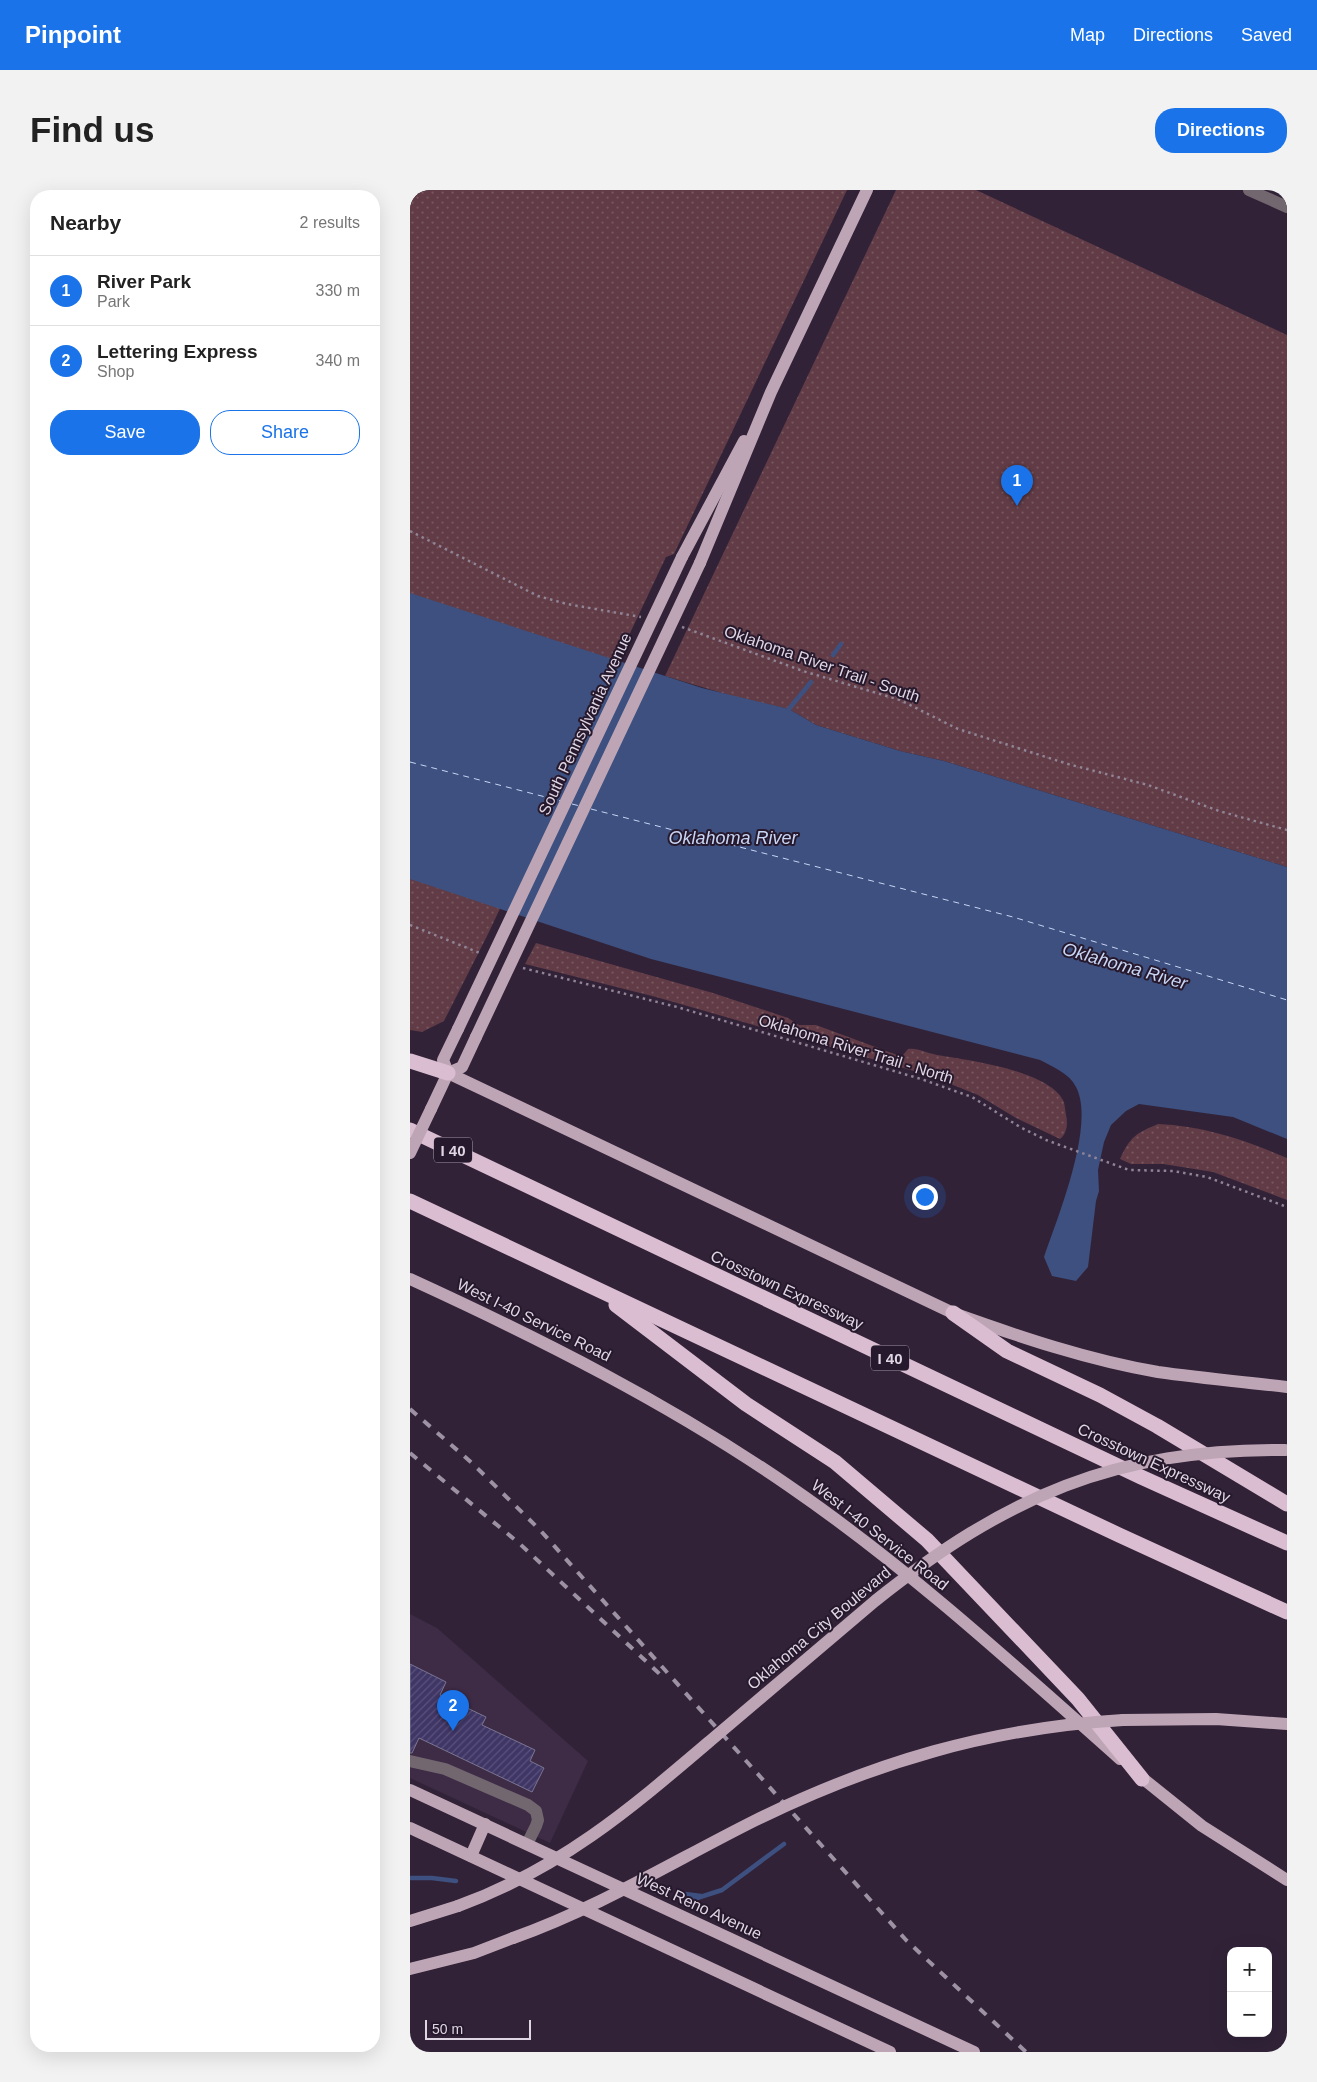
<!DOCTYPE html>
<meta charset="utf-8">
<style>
body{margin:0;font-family:Arial,sans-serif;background:#f2f2f2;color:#222}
.controls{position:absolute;right:15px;bottom:15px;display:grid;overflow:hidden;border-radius:10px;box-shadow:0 5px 20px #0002}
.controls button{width:45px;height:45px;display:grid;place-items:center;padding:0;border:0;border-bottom:1px solid #e0e0e0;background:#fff;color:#222;font:25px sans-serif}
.scale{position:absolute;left:15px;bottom:12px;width:106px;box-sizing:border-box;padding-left:5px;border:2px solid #dfd6e4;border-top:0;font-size:14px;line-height:18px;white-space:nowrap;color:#dfd6e4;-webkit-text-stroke:4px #27192d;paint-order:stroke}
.you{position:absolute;left:514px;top:1006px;width:18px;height:18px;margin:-12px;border:4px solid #fff;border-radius:50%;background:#1a73e8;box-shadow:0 0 0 8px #1a73e833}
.badge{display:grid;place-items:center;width:32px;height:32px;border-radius:50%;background:#1a73e8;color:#fff;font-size:16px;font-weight:700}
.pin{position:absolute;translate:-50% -41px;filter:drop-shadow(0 1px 2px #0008)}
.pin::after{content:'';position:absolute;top:26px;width:18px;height:15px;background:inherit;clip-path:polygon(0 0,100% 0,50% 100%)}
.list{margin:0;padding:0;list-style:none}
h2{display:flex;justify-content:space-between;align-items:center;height:65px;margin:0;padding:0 20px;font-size:21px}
h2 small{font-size:16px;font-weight:400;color:#767676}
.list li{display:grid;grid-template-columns:32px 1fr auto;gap:15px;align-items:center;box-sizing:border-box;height:70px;padding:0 20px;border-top:1px solid #e0e0e0}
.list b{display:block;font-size:19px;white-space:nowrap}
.list p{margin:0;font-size:16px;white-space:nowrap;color:#767676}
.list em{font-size:16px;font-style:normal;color:#767676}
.actions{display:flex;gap:10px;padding:15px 20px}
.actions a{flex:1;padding:11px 0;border:1px solid #1a73e8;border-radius:20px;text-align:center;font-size:18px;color:#1a73e8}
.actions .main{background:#1a73e8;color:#fff}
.map{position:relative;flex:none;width:877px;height:1862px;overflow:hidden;border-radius:20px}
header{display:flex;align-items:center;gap:30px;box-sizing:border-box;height:70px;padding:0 25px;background:#1a73e8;color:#fff}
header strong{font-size:24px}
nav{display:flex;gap:28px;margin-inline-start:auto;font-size:18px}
.intro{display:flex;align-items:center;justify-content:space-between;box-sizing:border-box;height:120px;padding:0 30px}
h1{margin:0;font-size:35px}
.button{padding:12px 22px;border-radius:20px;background:#1a73e8;color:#fff;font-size:18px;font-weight:700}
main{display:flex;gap:30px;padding:0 30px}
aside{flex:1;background:#fff;border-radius:20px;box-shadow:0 5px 20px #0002}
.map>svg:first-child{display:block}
</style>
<header>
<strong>Pinpoint</strong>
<nav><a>Map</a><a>Directions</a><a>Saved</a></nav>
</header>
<div class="intro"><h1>Find us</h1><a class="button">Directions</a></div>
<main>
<aside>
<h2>Nearby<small>2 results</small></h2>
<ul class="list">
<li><span class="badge">1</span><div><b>River Park</b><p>Park</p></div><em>330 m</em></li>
<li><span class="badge">2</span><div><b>Lettering Express</b><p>Shop</p></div><em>340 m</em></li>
</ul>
<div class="actions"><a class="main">Save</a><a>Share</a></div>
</aside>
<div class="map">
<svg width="877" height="1862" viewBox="0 0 877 1862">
<defs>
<pattern id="green-dots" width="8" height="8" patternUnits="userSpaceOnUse" patternTransform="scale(1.25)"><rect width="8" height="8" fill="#613b45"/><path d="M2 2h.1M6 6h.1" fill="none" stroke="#775760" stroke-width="1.8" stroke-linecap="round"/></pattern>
<pattern id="building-hatch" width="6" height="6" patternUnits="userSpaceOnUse" patternTransform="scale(1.25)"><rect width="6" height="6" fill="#3f3666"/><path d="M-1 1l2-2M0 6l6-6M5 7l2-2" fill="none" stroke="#5a527c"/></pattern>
</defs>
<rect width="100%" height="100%" fill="#312238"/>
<polygon fill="#3e2b46" points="0,1424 27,1438 178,1571 140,1653 0,1588"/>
<g fill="url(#green-dots)">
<polygon points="0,0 437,0 264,364 256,367 78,744 34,831 12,842 0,840"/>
<polygon points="486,0 566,0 877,145 877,677 534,571 490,561 406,535 379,519 332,509 255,486"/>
<path d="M 126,753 L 303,803 L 378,828 L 389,835 L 406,835 L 487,865 L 493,865 L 498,859 C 509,858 516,863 527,865 C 557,870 637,880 653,910 C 655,914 655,920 656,925 C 658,933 657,944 650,949 L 606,928 L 568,905 L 518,885 L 246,807 L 115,774 Z"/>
<path d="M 748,934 C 794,936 835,950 877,968 L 877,1010 L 803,982 L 753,974 L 721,974 L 710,969 C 720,947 726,943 748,934 Z"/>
</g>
<path fill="#3d507f" d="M 0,403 L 292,498 L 379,519 L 406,535 L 490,561 L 534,571 L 877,677 L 877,949 L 823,927 L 729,914 L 716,921 L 701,935 L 694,952 L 688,980 L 689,1001 L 686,1011 L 678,1077 L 666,1091 L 642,1086 L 634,1067 C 647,1029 686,934 666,897 C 659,883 643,877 630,870 L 241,769 L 0,689 Z"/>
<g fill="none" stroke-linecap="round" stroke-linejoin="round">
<g stroke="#3d507f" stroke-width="4.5">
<polyline points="423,465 431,454"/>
<polyline points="379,519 401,492"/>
<polyline points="0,1688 22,1688 46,1691"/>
<polyline points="267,1703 291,1706"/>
<polyline points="281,1710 312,1700 374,1654"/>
</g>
<g stroke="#c8d6f5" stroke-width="1" stroke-dasharray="6 5" stroke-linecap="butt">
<polyline points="0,572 151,611"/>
<polyline points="162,614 170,616"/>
<polyline points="181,619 603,727 877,810"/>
</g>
</g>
<polygon fill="url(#building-hatch)" stroke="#797692" points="0,1474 36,1492 30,1505 76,1527 72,1535 125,1560 120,1571 134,1578 122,1602 9,1548 2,1563 0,1563"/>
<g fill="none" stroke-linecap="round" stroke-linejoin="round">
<g stroke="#908496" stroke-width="2.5" stroke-dasharray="2.5 4" stroke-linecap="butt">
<polyline points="0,341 128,406 157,414 231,427"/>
<polyline points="272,437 393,481 490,510 548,539 658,574 738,595 809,621 877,640"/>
<polyline points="0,735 70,763"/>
<polyline points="113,778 267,817 511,889 562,907 610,937 636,950 719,980 763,981 797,987 877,1017"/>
</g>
<g stroke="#73676f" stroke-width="12">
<polyline points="839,0 877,17"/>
<polyline points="0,1571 35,1579 118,1615 126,1621 128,1630 126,1636 117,1654"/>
</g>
<g stroke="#bea5b5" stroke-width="12">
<polyline points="272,367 334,251"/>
<polyline points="290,373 361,202 457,0"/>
<path d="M 38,883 L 543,1123 C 610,1147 678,1170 748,1182 C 791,1188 834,1192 877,1197"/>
<polyline points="38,883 33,870 48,839"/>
<polyline points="21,919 38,883 52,877 66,847"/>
<path d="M 0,1089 C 131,1149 260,1214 379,1296 C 497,1377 603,1474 710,1569"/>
<polyline points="713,1530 806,1529 877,1534"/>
<polyline points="726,1583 792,1636 877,1690"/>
<polyline points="0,1600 564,1862"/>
<polyline points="0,1638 480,1862"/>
<polyline points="61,1666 75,1634"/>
<polyline points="0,1731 48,1716"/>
<polyline points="0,1779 64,1763 103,1748"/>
</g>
<g stroke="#dbbdd1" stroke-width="15">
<polyline points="0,871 38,883"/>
<polyline points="0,940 731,1287 877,1353"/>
<polyline points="0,1011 709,1345 877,1422"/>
<polyline points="206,1115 336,1214 425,1272 517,1350 668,1509 732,1589"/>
<polyline points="543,1123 597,1161 690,1205 747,1236 877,1314"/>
</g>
<g stroke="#9d92a3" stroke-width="4" stroke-dasharray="9 9" stroke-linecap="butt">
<polyline points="0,1219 62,1273 130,1340 496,1750 616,1862"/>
<polyline points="0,1263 110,1354 254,1488"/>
</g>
<g stroke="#bea5b5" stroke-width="12">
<polyline points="48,839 272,367"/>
<polyline points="66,847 290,373"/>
<polyline points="0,963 21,919"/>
<path d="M 48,1716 C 150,1679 219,1620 300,1551 C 355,1504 410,1458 465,1411 C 597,1306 704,1259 875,1260"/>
<path d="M 103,1748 C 188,1718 264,1671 344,1631 C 464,1572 580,1538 713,1530"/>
</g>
</g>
<g text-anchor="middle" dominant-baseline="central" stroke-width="4" stroke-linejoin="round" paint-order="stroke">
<g fill="#27192d" stroke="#a89dad" stroke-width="1">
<rect x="24" y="947.5" width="38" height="25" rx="4"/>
<rect x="461" y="1155.5" width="38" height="25" rx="4"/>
</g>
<g font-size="15" font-weight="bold" fill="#dfd6e4">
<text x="43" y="960">I 40</text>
<text x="480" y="1168">I 40</text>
</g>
<g font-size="16" fill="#dfd6e4" stroke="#27192d">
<text transform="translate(412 474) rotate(19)">Oklahoma River Trail - South</text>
<text transform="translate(175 534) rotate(-65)">South Pennsylvania Avenue</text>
<text transform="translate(446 859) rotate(17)">Oklahoma River Trail - North</text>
<text transform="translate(377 1100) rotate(25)">Crosstown Expressway</text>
<text transform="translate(124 1130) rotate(26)">West I-40 Service Road</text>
<text transform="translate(744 1273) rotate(25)">Crosstown Expressway</text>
<text transform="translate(470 1345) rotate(38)">West I-40 Service Road</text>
<text transform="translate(409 1438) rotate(-40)">Oklahoma City Boulevard</text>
<text transform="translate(289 1716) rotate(25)">West Reno Avenue</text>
</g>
<g font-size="18" font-style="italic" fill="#c8d6f5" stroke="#27192d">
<text x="323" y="648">Oklahoma River</text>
<text transform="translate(715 776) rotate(16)">Oklahoma River</text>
</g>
</g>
</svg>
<div class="controls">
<button>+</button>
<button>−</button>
</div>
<div class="scale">50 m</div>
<div class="you"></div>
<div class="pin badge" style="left:607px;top:316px">1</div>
<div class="pin badge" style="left:43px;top:1541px">2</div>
</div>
</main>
